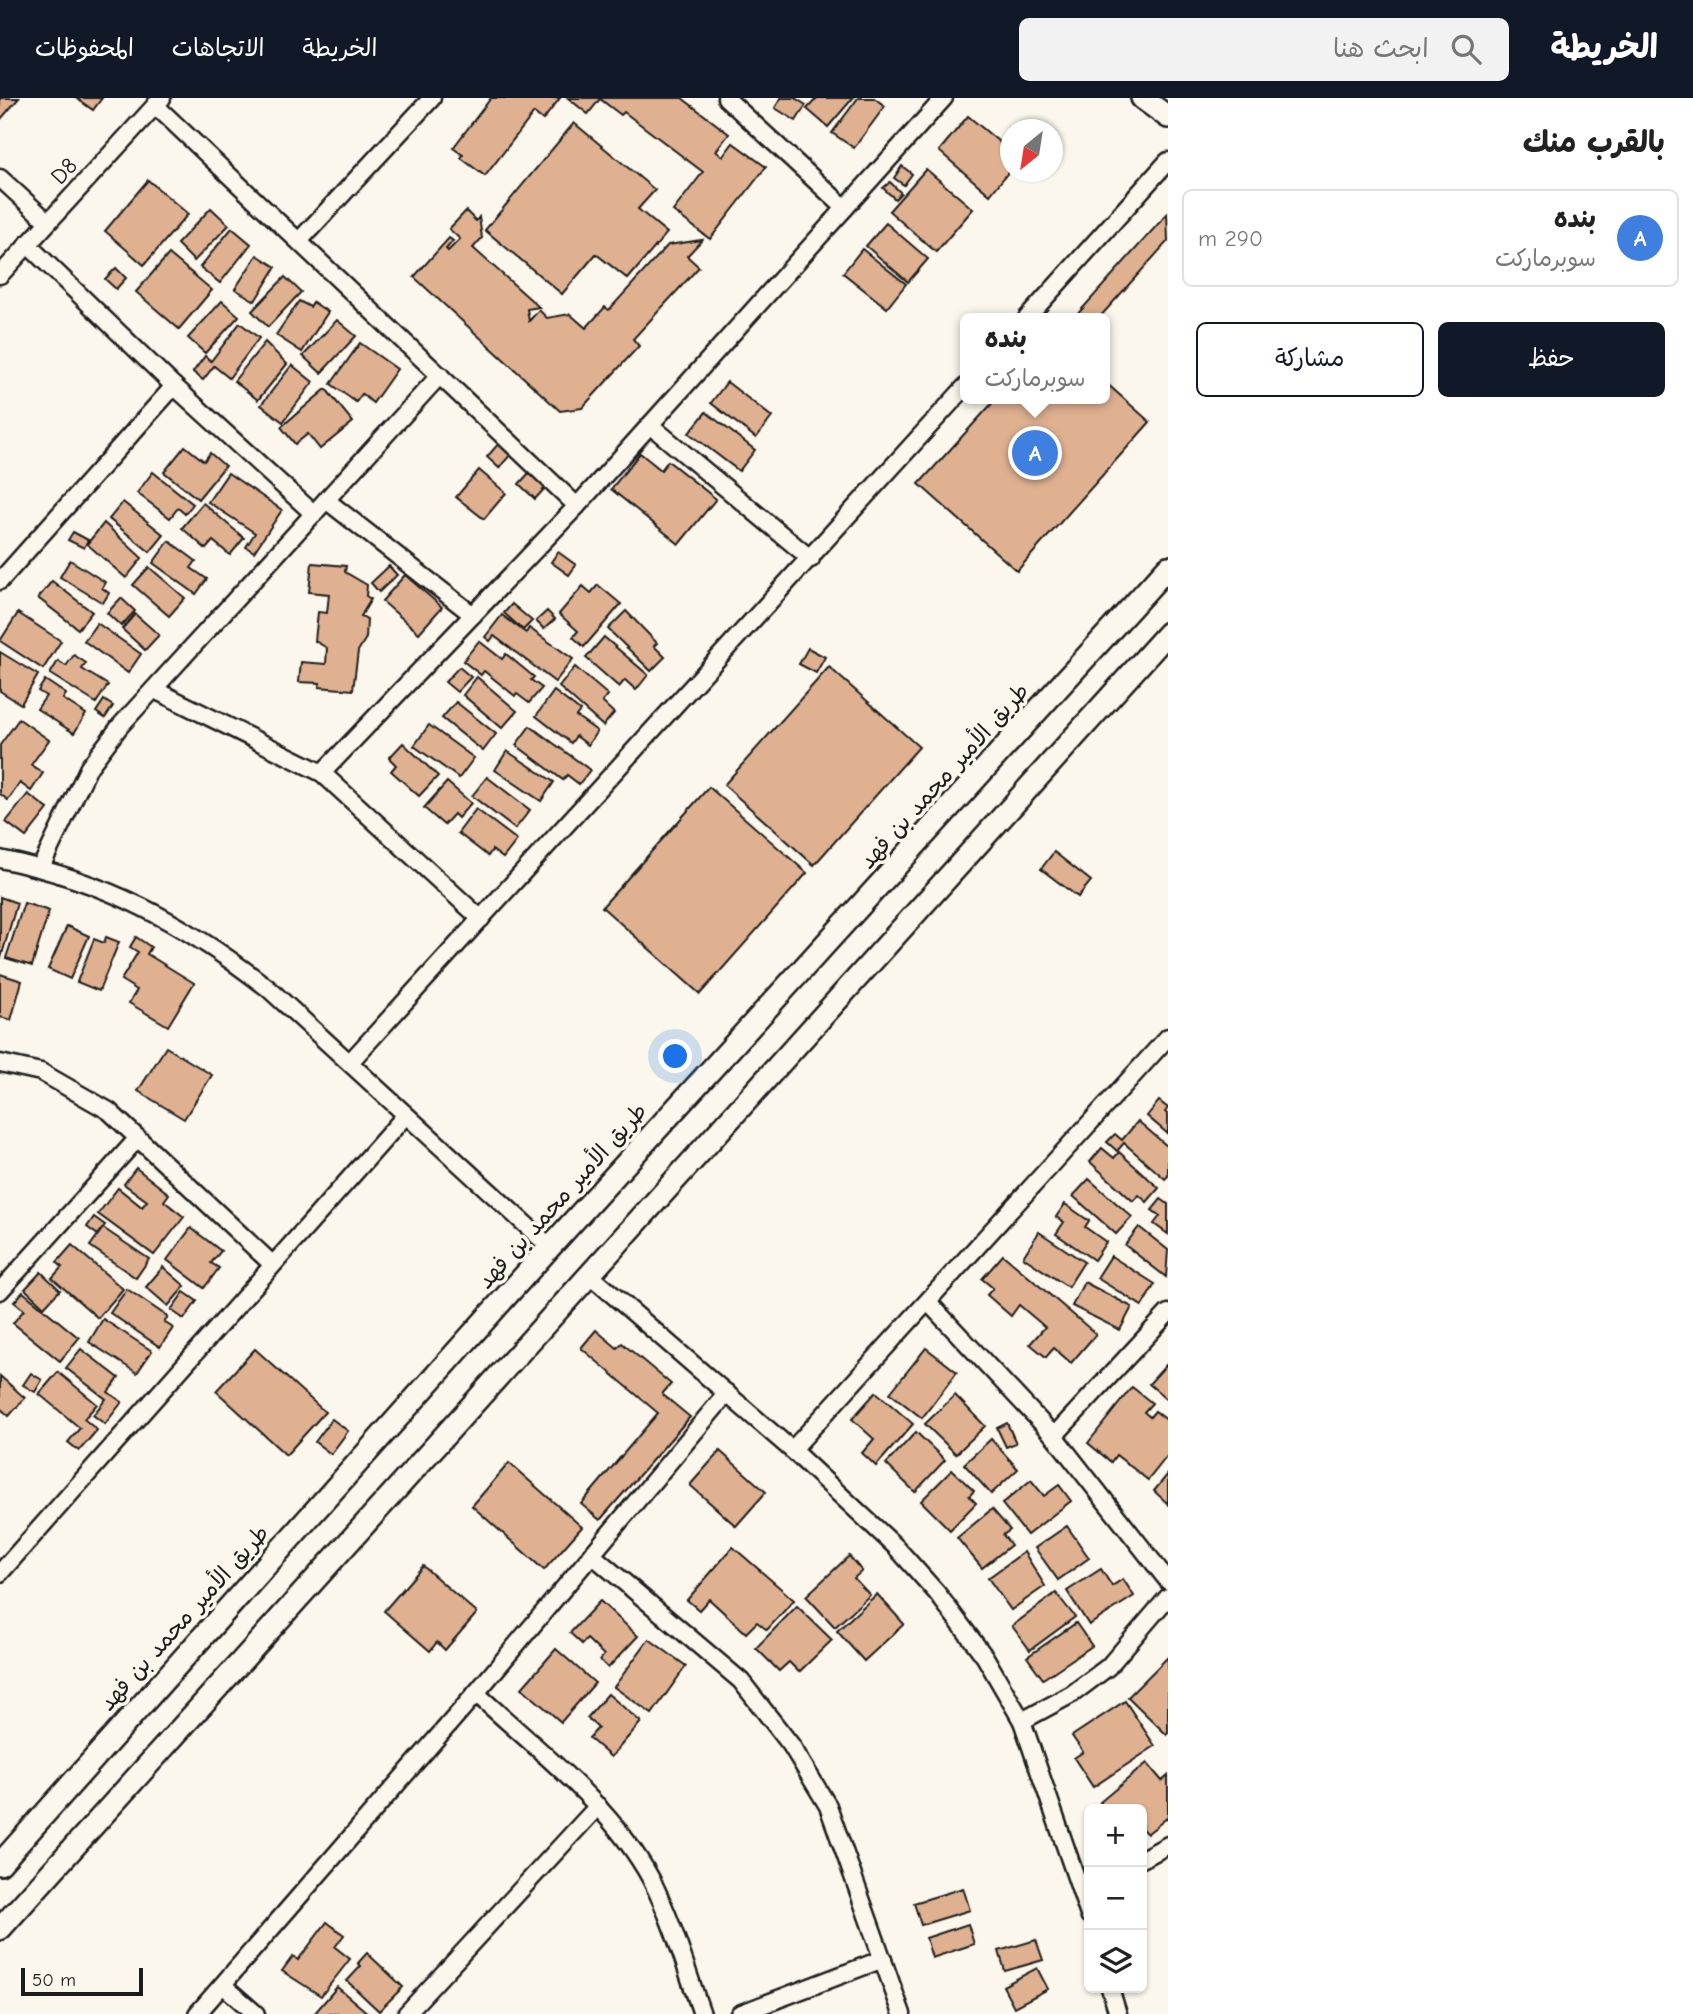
<!DOCTYPE html>
<html lang="ar">
<meta charset="utf-8">
<style>
body{margin:0;font-family:"Comic Neue","Playpen Sans Arabic",sans-serif;background:#f2f2f2;color:#222;direction:rtl}
.controls{position:absolute;right:21px;bottom:21px;display:grid;overflow:hidden;border-radius:10px;box-shadow:0 2px 5px #0004}
.controls button{width:63px;height:63px;display:grid;place-items:center;padding:0;border:0;border-bottom:2px solid #e0e0e0;background:#fff;color:#222;font:35px sans-serif}
.compass{position:absolute;left:1000px;top:21px;width:63px;height:63px;border-radius:50%;background:#fff;box-shadow:0 2px 5px #0004;rotate:210deg}
.scale{position:absolute;left:21px;bottom:18px;width:122px;box-sizing:border-box;padding-left:7px;border:4px solid #1c1c1c;border-top:0;font-size:19px;line-height:24px;white-space:nowrap;color:#1c1c1c;-webkit-text-stroke:5px #fbf7ec;paint-order:stroke}
.you{position:absolute;left:676px;top:959px;width:24px;height:24px;margin:-18px;border:5px solid #fff;border-radius:50%;background:#1a73e8;box-shadow:0 0 0 10px #1a73e833}
.badge{display:grid;place-items:center;width:46px;height:46px;border-radius:50%;background:#111827;color:#fff;font-size:23px;font-weight:700}
.pin{position:absolute;translate:-50% -50%;border:4px solid #fff;box-shadow:0 2px 7px #0006}
.popup{position:absolute;left:960px;top:215px;width:150px;height:91px;box-sizing:border-box;display:grid;place-content:center;border-radius:10px;background:#fff;filter:drop-shadow(0 2px 5px #0005);font-size:23px;white-space:nowrap;color:#767676}
.popup b{font-size:26px;color:#222}
.popup::after{content:'';position:absolute;left:50%;top:100%;margin-left:-14px;border:14px solid transparent;border-top-color:#fff}
.list{margin:0;padding:0;list-style:none}
h2{display:flex;justify-content:space-between;align-items:center;height:91px;margin:0;padding:0 28px;font-size:30px}
h2 small{font-size:23px;font-weight:400;color:#767676}
.list li{display:grid;grid-template-columns:46px 1fr auto;gap:21px;align-items:center;box-sizing:border-box;height:98px;margin:0 14px 14px;padding:0 14px;border:2px solid #e0e0e0;border-radius:10px}
.list b{display:block;font-size:26px;white-space:nowrap}
.list p{margin:0;font-size:23px;white-space:nowrap;color:#767676}
.list em{font-size:23px;font-style:normal;color:#767676}
.actions{display:flex;gap:14px;padding:21px 28px}
.actions a{flex:1;padding:16px 0;border:2px solid #111827;border-radius:10px;text-align:center;font-size:24px;color:#111827}
.actions .main{background:#111827;color:#fff}
.icon{flex:none;width:38px;height:38px;fill:none;stroke:currentColor;stroke-width:2;stroke-linecap:round;stroke-linejoin:round}
.map{position:relative;flex:none;width:1168px;height:1916px;overflow:hidden;direction:ltr}
header{display:flex;align-items:center;gap:42px;box-sizing:border-box;height:98px;padding:0 35px;background:#111827;color:#fff}
header strong{font-size:33px}
nav{display:flex;gap:38px;margin-inline-start:auto;font-size:24px}
.search{width:490px;height:63px;background:#f2f2f2;display:flex;align-items:center;gap:18px;box-sizing:border-box;padding:0 24px;border-radius:10px;color:#767676;font-size:26px}
main{display:flex}
aside{flex:1;background:#fff}
.map>svg:first-child{display:block}
</style>
<header>
<strong>الخريطة</strong>
<div class="search"><svg class="icon" aria-label="search" viewBox="0 0 24 24"><circle cx="10" cy="10" r="6"/><path d="M15 15l6 6"/></svg>ابحث هنا</div>
<nav><a>الخريطة</a><a>الاتجاهات</a><a>المحفوظات</a></nav>
</header>
<main>
<aside>
<h2>بالقرب منك<small></small></h2>
<ul class="list">
<li><span class="badge" style="background:#3f7fe0">A</span><div><b>بنده</b><p>سوبرماركت</p></div><em>290 m</em></li>
</ul>
<div class="actions"><a class="main">حفظ</a><a>مشاركة</a></div>
</aside>
<div class="map">
<svg width="1168" height="1916" viewBox="0 0 1168 1916">
<rect width="100%" height="100%" fill="#fbf7ec"/>
<filter id="ink" filterUnits="userSpaceOnUse"><feTurbulence type="fractalNoise" baseFrequency=".0143" numOctaves="2"/><feDisplacementMap in="SourceGraphic" scale="14" xChannelSelector="R" yChannelSelector="G"/><feConvolveMatrix kernelMatrix="1 2 1 2 8 2 1 2 1" color-interpolation-filters="sRGB"/></filter>
<g filter="url(#ink)">
<g fill="#e0b191" stroke="#1c1c1c" stroke-width="2">
<polygon points="0,0 19,0 1,21 0,21"/>
<polygon points="76,0 102,0 93,12"/>
<polygon points="491,0 560,0 543,22 534,15 485,78 461,60 463,57 453,50"/>
<polygon points="568,0 682,0 729,36 716,53 723,58 733,45 766,69 710,141 673,113 703,74 624,14 621,17 600,1 588,16"/>
<polygon points="781,0 795,0 806,7 796,23 775,10"/>
<polygon points="817,0 853,0 828,29 807,11"/>
<polygon points="858,0 874,0 885,8 854,50 832,35"/>
<polygon points="968,18 1010,53 1010,72 990,97 939,53"/>
<polygon points="574,25 655,92 638,111 667,135 628,181 596,156 562,196 485,132"/>
<polygon points="902,68 912,76 904,87 894,80"/>
<polygon points="926,71 973,111 936,154 889,113"/>
<polygon points="148,82 188,116 144,167 105,133"/>
<polygon points="890,84 901,95 895,101 883,90"/>
<polygon points="211,110 229,127 194,163 177,146"/>
<polygon points="466,113 476,123 479,119 482,140 473,150 539,209 527,211 529,223 539,212 547,220 570,216 586,230 605,209 609,212 668,147 702,142 687,158 699,169 633,241 639,248 582,310 560,313 414,179 449,140 453,143 446,151 448,153 460,141 449,131"/>
<polygon points="1167,116 1168,143 1099,220 1074,220"/>
<polygon points="886,125 928,161 908,184 866,148"/>
<polygon points="232,130 251,146 220,185 200,169"/>
<polygon points="862,151 906,186 887,210 843,175"/>
<polygon points="169,156 212,192 179,231 136,194"/>
<polygon points="257,157 276,169 255,203 235,191"/>
<polygon points="116,170 126,180 116,191 105,181"/>
<polygon points="285,179 301,194 268,229 252,213"/>
<polygon points="222,203 239,218 205,255 188,240"/>
<polygon points="299,203 310,209 313,204 328,214 302,254 276,237"/>
<polygon points="337,222 356,238 321,275 303,258"/>
<polygon points="240,225 259,240 229,280 214,268 203,282 193,274 205,258 211,263"/>
<polygon points="265,244 287,266 258,302 234,283"/>
<polygon points="360,245 397,271 373,305 362,296 356,304 331,286"/>
<polygon points="292,267 313,284 283,324 261,307"/>
<polygon points="727,284 772,319 756,340 711,305"/>
<polygon points="1105,284 1150,324 1017,473 919,386 996,301 1105,301"/>
<polygon points="326,291 353,324 320,351 308,336 295,346 281,329"/>
<polygon points="706,314 755,352 739,373 689,335"/>
<polygon points="499,345 512,355 499,370 487,359"/>
<polygon points="185,348 204,363 210,355 225,368 198,401 164,374"/>
<polygon points="640,355 661,372 668,363 716,401 679,446 611,391"/>
<polygon points="479,372 506,395 484,421 456,399"/>
<polygon points="153,374 193,406 185,416 178,410 170,420 137,395"/>
<polygon points="228,375 282,412 254,454 246,449 255,435 208,404"/>
<polygon points="529,375 546,389 535,401 519,386"/>
<polygon points="123,404 164,437 150,454 109,421"/>
<polygon points="203,405 244,440 230,457 213,443 206,451 182,430"/>
<polygon points="104,425 142,460 126,480 87,446"/>
<polygon points="73,434 88,442 84,450 68,442"/>
<polygon points="169,443 196,463 191,470 207,481 196,496 153,465"/>
<polygon points="558,454 576,467 569,477 551,464"/>
<polygon points="70,462 105,484 102,490 109,495 103,505 60,479"/>
<polygon points="312,465 346,468 345,474 367,487 366,498 371,501 361,518 367,521 366,540 358,553 353,592 319,589 320,585 299,584 301,564 326,566 327,550 315,543 318,514 327,515 329,496 309,494"/>
<polygon points="389,468 397,477 379,494 371,485"/>
<polygon points="149,469 185,500 169,518 133,487"/>
<polygon points="405,477 442,509 419,535 382,503"/>
<polygon points="52,483 92,514 78,531 38,500"/>
<polygon points="598,487 621,506 584,549 573,539 578,533 559,516 583,488 591,495"/>
<polygon points="121,500 135,513 121,528 107,515"/>
<polygon points="512,506 532,523 523,532 504,515"/>
<polygon points="547,513 555,521 544,531 536,523"/>
<polygon points="626,513 657,545 654,548 665,559 651,573 608,531"/>
<polygon points="18,515 61,543 43,571 0,543"/>
<polygon points="135,516 159,537 145,552 122,531"/>
<polygon points="502,517 526,535 529,530 573,561 555,584 494,538 490,543 485,539"/>
<polygon points="97,525 141,556 128,575 84,543"/>
<polygon points="604,539 648,577 636,592 625,582 619,589 586,560"/>
<polygon points="479,543 502,561 506,556 534,579 531,582 542,590 529,605 517,596 515,598 484,573 481,577 463,563"/>
<polygon points="808,550 825,559 816,575 799,566"/>
<polygon points="0,554 38,577 21,606 0,593"/>
<polygon points="74,557 86,565 82,571 108,587 96,605 50,576 58,563 66,568"/>
<polygon points="459,569 471,579 457,594 445,584"/>
<polygon points="575,569 608,597 602,604 614,615 603,628 559,589"/>
<polygon points="829,569 919,649 814,767 724,687"/>
<polygon points="477,579 517,613 502,630 463,597"/>
<polygon points="45,582 66,596 63,601 86,616 74,635 37,611 46,598 38,593"/>
<polygon points="554,593 580,613 576,618 597,633 588,647 576,638 571,645 536,618"/>
<polygon points="104,602 113,608 105,620 96,614"/>
<polygon points="456,604 496,636 483,653 442,620"/>
<polygon points="19,621 49,642 31,667 43,675 31,693 20,685 8,702 0,696 0,647"/>
<polygon points="429,627 474,660 459,680 414,648"/>
<polygon points="530,628 590,672 579,686 567,677 563,682 516,647"/>
<polygon points="403,645 438,678 419,698 391,673 396,667 389,660"/>
<polygon points="507,653 554,684 541,703 495,672"/>
<polygon points="487,679 530,712 515,731 472,698"/>
<polygon points="447,684 471,705 458,720 454,716 444,727 424,710"/>
<polygon points="709,689 807,775 700,896 602,809"/>
<polygon points="28,696 48,711 26,739 6,724"/>
<polygon points="476,711 517,742 503,760 492,752 488,758 458,735"/>
<polygon points="1054,754 1091,783 1078,799 1041,771"/>
<polygon points="0,799 17,805 1,860 0,860"/>
<polygon points="24,805 49,813 32,868 6,860"/>
<polygon points="67,828 89,838 70,881 48,871"/>
<polygon points="106,839 119,844 99,893 77,884 94,841 104,845"/>
<polygon points="136,839 151,849 147,856 194,885 168,928 129,905 137,892 121,882 138,854 130,849"/>
<polygon points="0,876 22,883 11,922 0,919"/>
<polygon points="166,949 212,977 184,1021 138,993"/>
<polygon points="1159,1003 1168,1010 1165,1014 1168,1017 1168,1036 1147,1018"/>
<polygon points="1138,1023 1168,1049 1168,1078 1165,1081 1124,1045 1117,1053 1107,1044 1115,1036 1122,1042"/>
<polygon points="1102,1050 1114,1060 1119,1054 1159,1090 1147,1104 1139,1097 1133,1103 1090,1064"/>
<polygon points="136,1070 169,1096 164,1103 184,1119 154,1157 98,1116 118,1090 142,1109 147,1103 124,1086"/>
<polygon points="1089,1081 1132,1119 1116,1136 1073,1098"/>
<polygon points="1161,1101 1168,1106 1168,1136 1154,1126 1160,1118 1152,1112"/>
<polygon points="1065,1106 1089,1123 1085,1129 1106,1144 1094,1162 1056,1136 1064,1124 1056,1119"/>
<polygon points="94,1119 105,1127 98,1137 87,1129"/>
<polygon points="1139,1129 1168,1152 1166,1179 1125,1147"/>
<polygon points="103,1130 149,1161 136,1180 90,1148"/>
<polygon points="191,1130 221,1153 211,1165 219,1170 204,1190 167,1162"/>
<polygon points="1039,1134 1084,1164 1068,1189 1023,1159"/>
<polygon points="72,1147 123,1191 98,1220 52,1180 62,1169 57,1164"/>
<polygon points="1003,1157 1096,1236 1071,1265 1054,1250 1046,1259 1030,1246 1045,1229 1019,1207 1011,1218 987,1197 993,1190 982,1181"/>
<polygon points="1111,1158 1155,1186 1142,1208 1097,1180"/>
<polygon points="163,1169 185,1188 168,1208 146,1189"/>
<polygon points="41,1174 60,1192 44,1209 25,1191"/>
<polygon points="1084,1184 1132,1209 1120,1232 1072,1208"/>
<polygon points="127,1191 168,1219 164,1224 173,1230 160,1249 110,1215"/>
<polygon points="23,1194 79,1240 60,1263 13,1225 24,1212 14,1204"/>
<polygon points="184,1194 197,1203 184,1221 171,1212"/>
<polygon points="103,1221 152,1253 137,1275 89,1244"/>
<polygon points="596,1232 617,1250 622,1245 671,1286 662,1296 690,1319 600,1422 581,1406 658,1315 581,1250"/>
<polygon points="926,1250 957,1274 922,1320 890,1295"/>
<polygon points="81,1251 119,1280 108,1294 122,1304 105,1326 93,1317 106,1301 66,1270"/>
<polygon points="255,1251 325,1314 286,1357 216,1293"/>
<polygon points="1166,1267 1168,1269 1168,1302 1149,1286"/>
<polygon points="58,1274 97,1306 84,1321 97,1332 79,1353 68,1344 80,1330 39,1296"/>
<polygon points="31,1275 42,1282 35,1294 23,1287"/>
<polygon points="0,1278 25,1300 9,1318 0,1310"/>
<polygon points="1132,1289 1152,1305 1144,1314 1150,1319 1155,1313 1168,1323 1168,1357 1148,1382 1116,1357 1111,1364 1088,1345"/>
<polygon points="876,1294 913,1326 876,1368 862,1355 874,1341 852,1321"/>
<polygon points="955,1297 985,1328 956,1356 925,1326"/>
<polygon points="332,1321 348,1333 331,1356 315,1344"/>
<polygon points="1007,1325 1016,1345 1006,1349 997,1330"/>
<polygon points="916,1334 945,1362 915,1394 886,1366"/>
<polygon points="991,1341 1018,1371 991,1396 964,1366"/>
<polygon points="720,1353 766,1394 736,1428 690,1387"/>
<polygon points="509,1365 582,1429 544,1472 472,1408"/>
<polygon points="952,1372 974,1393 969,1398 976,1405 950,1432 921,1403"/>
<polygon points="1168,1376 1168,1406 1154,1393"/>
<polygon points="1031,1382 1044,1398 1059,1387 1071,1403 1027,1437 1002,1406"/>
<polygon points="992,1411 1010,1432 1003,1437 1011,1447 982,1470 957,1440"/>
<polygon points="1067,1428 1089,1460 1058,1482 1035,1450"/>
<polygon points="733,1449 794,1502 767,1532 757,1524 746,1535 709,1501 699,1512 687,1502"/>
<polygon points="1024,1454 1045,1488 1011,1512 988,1480"/>
<polygon points="849,1458 862,1473 854,1480 870,1497 835,1529 806,1498"/>
<polygon points="423,1468 477,1515 445,1552 437,1544 430,1553 384,1513"/>
<polygon points="1101,1471 1112,1488 1123,1481 1134,1498 1089,1527 1067,1493"/>
<polygon points="1056,1495 1075,1519 1030,1552 1012,1528"/>
<polygon points="877,1496 904,1526 864,1563 837,1533"/>
<polygon points="600,1503 638,1538 608,1570 600,1562 604,1557 587,1541 582,1546 570,1535"/>
<polygon points="797,1508 832,1542 799,1574 789,1564 779,1573 756,1550"/>
<polygon points="1076,1525 1092,1548 1043,1581 1027,1559"/>
<polygon points="649,1541 686,1568 652,1616 614,1589"/>
<polygon points="556,1551 595,1585 561,1624 522,1590"/>
<polygon points="1168,1559 1168,1636 1167,1637 1128,1599"/>
<polygon points="608,1596 641,1624 611,1659 589,1640 598,1630 587,1620"/>
<polygon points="1125,1603 1155,1648 1093,1689 1074,1660 1083,1654 1072,1638"/>
<polygon points="1147,1665 1162,1683 1168,1678 1168,1719 1147,1736 1142,1731 1142,1711 1106,1711 1100,1704"/>
<polygon points="963,1790 970,1812 921,1827 914,1805"/>
<polygon points="327,1824 344,1837 335,1849 350,1861 321,1898 282,1873 293,1858 298,1862"/>
<polygon points="968,1826 974,1846 932,1860 926,1840"/>
<polygon points="1036,1842 1043,1862 1005,1873 999,1853"/>
<polygon points="367,1855 403,1889 379,1913 347,1883 361,1868 358,1865"/>
<polygon points="1037,1870 1048,1891 1014,1909 1003,1888"/>
<polygon points="337,1889 369,1916 314,1916"/>
</g>
<g fill="none" stroke-linecap="round" stroke-linejoin="round">
<g stroke="#1c1c1c" stroke-width="21">
<g id="minor">
<polyline points="726,0 845,110"/>
<polyline points="155,7 577,408"/>
<polyline points="0,80 48,124"/>
<polyline points="299,143 432,0"/>
<polyline points="27,146 174,288"/>
<polyline points="0,177 162,0"/>
<polyline points="1027,220 1168,63"/>
<polyline points="650,327 811,461"/>
<polyline points="326,402 473,517"/>
<polyline points="0,483 174,288 314,416"/>
<polyline points="155,592 322,675 481,821"/>
<polyline points="322,675 577,408 944,0"/>
<path d="M 0,761 C 106,783 185,825 269,891 L 550,1149"/>
<polyline points="41,769 89,669 120,628 440,277"/>
<polyline points="350,964 965,289"/>
<polyline points="0,965 41,974 109,1013 272,1166"/>
<polyline points="591,1178 792,1352 895,1448 937,1495 985,1559 1022,1623 1089,1817"/>
<polyline points="0,1193 138,1040"/>
<polyline points="929,1205 1054,1338 1168,1483"/>
<polyline points="1054,1338 1168,1215"/>
<polyline points="792,1352 1168,939"/>
<polyline points="591,1456 741,1583 791,1647 828,1708 902,1916"/>
<polyline points="0,1475 405,1018"/>
<path d="M 476,1595 C 537,1652 611,1707 651,1781 C 673,1824 686,1871 702,1916"/>
<polyline points="1022,1623 1072,1596 1108,1569 1168,1499"/>
<polyline points="1142,1761 1168,1747"/>
<polyline points="224,1888 256,1916"/>
<polyline points="1110,1890 1118,1916"/>
<polyline points="197,1916 476,1595 727,1295"/>
<polyline points="406,1916 598,1708"/>
<polyline points="739,1916 883,1861"/>
</g>
</g>
<g stroke="#1c1c1c" stroke-width="26">
<g id="tertiary">
<polyline points="1142,0 1168,19"/>
<polyline points="0,1766 550,1149 1168,469"/>
<polyline points="0,1831 1168,535"/>
</g>
</g>
<use href="#minor" stroke="#fbf7ec" stroke-width="16"/>
<use href="#tertiary" stroke="#fbf7ec" stroke-width="21"/>
</g>
</g>
<g text-anchor="middle" dominant-baseline="central" stroke-width="7" stroke-linejoin="round" paint-order="stroke">
<g font-size="23" fill="#1c1c1c" stroke="#fbf7ec">
<text transform="translate(64 73) rotate(-47)">D8</text>
<text transform="translate(944 678) rotate(-48)">طريق الأمير محمد بن فهد</text>
<text transform="translate(562 1098) rotate(-48)">طريق الأمير محمد بن فهد</text>
<text transform="translate(184 1520) rotate(-48)">طريق الأمير محمد بن فهد</text>
</g>
</g>
</svg>
<div class="controls">
<button>+</button>
<button>−</button>
<button><svg class="icon" aria-label="layers" viewBox="0 0 24 24"><path d="M12 4l9 5-9 5-9-5zM3 14l9 5 9-5"/></svg></button>
</div>
<svg class="compass" viewBox="-18 -18 36 36"><path d="M0-13l5 13h-10z" fill="#e53935"/><path d="M0 13l5-13h-10z" fill="#767676"/></svg>
<div class="scale">50 m</div>
<div class="you"></div>
<div class="pin badge" style="left:1035px;top:355px;background:#3f7fe0">A</div>
<div class="popup"><b>بنده</b>سوبرماركت</div>
</div>
</main>
